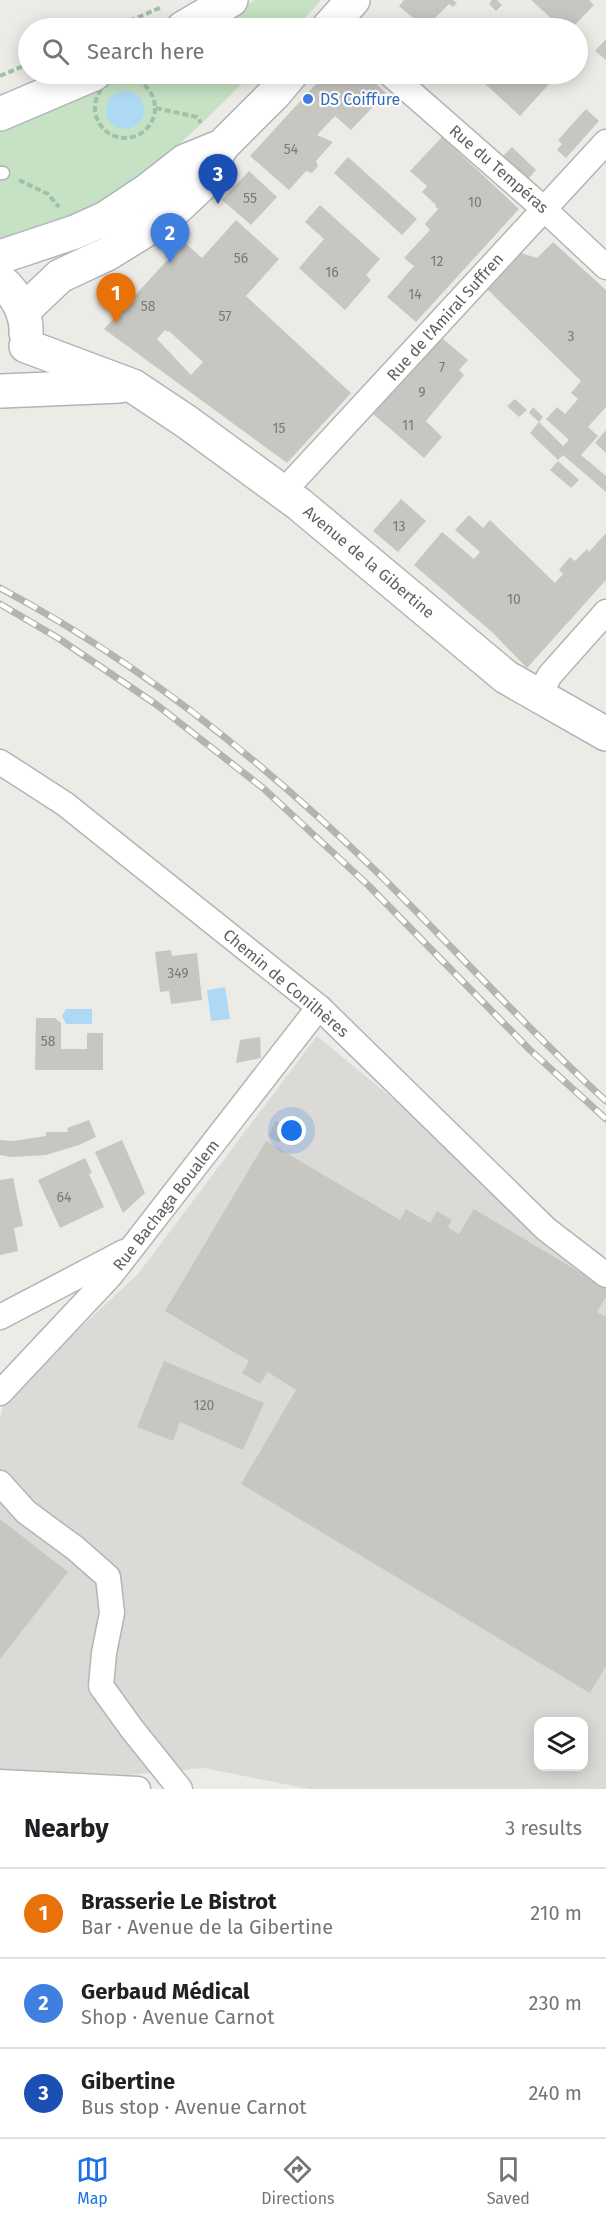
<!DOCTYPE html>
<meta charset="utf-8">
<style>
body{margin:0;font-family:"Fira Sans",sans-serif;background:#f6f6f6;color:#202124}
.controls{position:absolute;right:18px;bottom:18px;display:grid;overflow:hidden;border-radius:12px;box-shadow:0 3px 15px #0003}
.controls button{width:54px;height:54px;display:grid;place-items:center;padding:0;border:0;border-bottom:2px solid #e0e0e0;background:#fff;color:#202124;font:30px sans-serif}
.you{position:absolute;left:292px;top:1131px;width:21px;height:21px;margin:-15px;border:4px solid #fff;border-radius:50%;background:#1a73e8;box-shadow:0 0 0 9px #1a73e833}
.badge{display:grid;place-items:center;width:39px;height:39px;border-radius:50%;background:#1a73e8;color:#fff;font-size:20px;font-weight:700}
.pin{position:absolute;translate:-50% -50px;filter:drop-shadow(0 2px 3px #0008)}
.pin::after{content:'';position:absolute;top:32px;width:21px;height:18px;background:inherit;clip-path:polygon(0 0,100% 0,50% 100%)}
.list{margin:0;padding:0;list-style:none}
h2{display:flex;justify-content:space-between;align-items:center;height:78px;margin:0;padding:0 24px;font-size:26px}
h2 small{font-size:20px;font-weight:400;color:#757577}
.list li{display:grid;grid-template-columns:39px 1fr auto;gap:18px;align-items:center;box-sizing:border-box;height:90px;padding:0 24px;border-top:2px solid #e0e0e0}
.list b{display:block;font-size:22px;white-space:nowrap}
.list p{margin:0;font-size:20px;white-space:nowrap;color:#757577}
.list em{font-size:20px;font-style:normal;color:#757577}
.icon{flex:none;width:33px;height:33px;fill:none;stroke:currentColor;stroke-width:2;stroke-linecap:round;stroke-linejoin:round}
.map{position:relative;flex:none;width:606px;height:1789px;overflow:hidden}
.search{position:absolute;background:#fff;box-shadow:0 3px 15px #0003;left:18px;right:18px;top:18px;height:66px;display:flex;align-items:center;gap:15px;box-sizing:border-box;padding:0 21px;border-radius:33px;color:#757577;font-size:22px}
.sheet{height:348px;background:#fff}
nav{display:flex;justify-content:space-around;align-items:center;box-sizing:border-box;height:84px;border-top:2px solid #e0e0e0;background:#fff;font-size:16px;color:#757577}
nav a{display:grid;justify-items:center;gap:3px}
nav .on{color:#1a73e8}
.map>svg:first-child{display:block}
</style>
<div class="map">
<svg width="606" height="1789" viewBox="0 0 606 1789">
<rect width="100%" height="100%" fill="#edebe5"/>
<path fill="#dcdad7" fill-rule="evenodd" d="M 317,1036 L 415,1117 L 606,1290 L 606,1789 L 309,1789 L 204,1768 L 105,1777 L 0,1770 L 0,1419 L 5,1398 L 138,1274 ZM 538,1722 L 584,1722 L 584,1766 L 538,1766 Z"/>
<g fill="#c6e1c4">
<polygon points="255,0 321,0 296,28 208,28"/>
<path d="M 125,74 L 252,74 C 206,119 156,172 98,203 C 67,219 34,229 0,239 L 0,126 L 69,101 Z"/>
</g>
<g fill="#aed9f4">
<circle cx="125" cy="110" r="19"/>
<polygon points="225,987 230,1019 211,1021 207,990"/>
<polygon points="66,1009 92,1009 92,1024 66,1024 62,1016"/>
</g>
<g fill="#c8c6c1" fill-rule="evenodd">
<polygon points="404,0 453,0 457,3 453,7 449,4 426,27 428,28 402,28 413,18 399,6"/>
<polygon points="492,0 497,0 502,5 496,11 489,4"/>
<polygon points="531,0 589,0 594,5 572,28 562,28"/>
<polygon points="606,39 606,60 595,51"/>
<polygon points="325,74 366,74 386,93 351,130 335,116 317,135 333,142 316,161 318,166 312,173 306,171 289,190 250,156"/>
<polygon points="450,74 473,74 462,85"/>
<polygon points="492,74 558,74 520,116 483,82"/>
<polygon points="586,109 599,121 566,158 557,150 562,144 558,140"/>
<polygon points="442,137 519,209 416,322 387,297 414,266 404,258 430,230 425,224 438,209 435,206 436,205 422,192 427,186 410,171"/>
<polygon points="512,147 536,170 527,180 502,157"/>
<polygon points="348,157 417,219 402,235 334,173"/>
<polygon points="249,171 277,197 251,225 222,200"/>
<polygon points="320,205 380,259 366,275 371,280 345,310 299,268 324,239 305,222"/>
<path d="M 236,220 L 279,259 L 246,296 L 351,393 L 287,463 L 104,329 L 184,242 L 202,258 ZM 165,330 L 168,332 L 169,331 L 203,362 L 191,375 L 157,339 Z"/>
<polygon points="553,242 606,290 606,407 588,427 598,436 581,455 606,476 606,492 563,455 558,460 530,433 539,422 563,446 569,440 546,419 557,407 565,414 578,399 571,393 581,381 487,289 521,253 537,258"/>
<polygon points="442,338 468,360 459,370 464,375 426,421 442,437 424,458 373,414"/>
<polygon points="515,399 527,410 519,417 507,406"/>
<polygon points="533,407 543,417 539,422 529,413"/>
<polygon points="606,430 606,453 595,443"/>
<polygon points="558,461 579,480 571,488 550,470"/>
<polygon points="401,499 426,521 398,552 373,531"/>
<polygon points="469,515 483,528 490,520 555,583 563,574 559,570 570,557 575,561 587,549 589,552 606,533 606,580 527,668 493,633 414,565 442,532 474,559 480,552 455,530"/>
<polygon points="171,950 172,956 197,953 202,1000 171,1004 169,991 160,992 155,952"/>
<polygon points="36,1018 55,1018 61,1023 61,1049 87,1049 87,1033 103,1033 103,1070 35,1070"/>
<polygon points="260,1037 261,1058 236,1063 240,1040"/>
<polygon points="89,1120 96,1137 79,1145 46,1155 11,1157 0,1155 0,1140 14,1141 46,1136 46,1132 68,1132 67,1128"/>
<polygon points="276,1121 288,1127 279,1143 268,1136"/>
<polygon points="122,1140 145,1193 123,1213 95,1152"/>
<polygon points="266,1141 400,1220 406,1209 430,1223 437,1211 452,1220 448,1227 459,1234 474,1209 606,1288 606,1297 597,1312 606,1317 606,1666 590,1693 241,1484 296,1390 268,1372 260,1384 242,1373 249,1361 165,1311"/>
<polygon points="85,1158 92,1173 89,1174 104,1207 60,1228 38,1180"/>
<polygon points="13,1178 23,1226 14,1228 18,1251 0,1255 0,1180"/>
<polygon points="164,1361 264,1403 243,1450 180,1422 173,1441 137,1427"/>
<polygon points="0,1519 68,1572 0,1659"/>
</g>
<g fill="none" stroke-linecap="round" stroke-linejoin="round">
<g stroke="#b2b5b8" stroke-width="15">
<polyline id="lane" points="0,173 3,173"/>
</g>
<g stroke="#b2b5b8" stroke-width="27">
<g id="street">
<polyline points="390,74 544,209 606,267"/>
<polyline points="283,492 606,142"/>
<polyline points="538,696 550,675 606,612"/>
<polyline points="0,762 65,804 319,1007 546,1229 606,1275"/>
<polyline points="0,1317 124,1252"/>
<polyline points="0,1393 110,1276 319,1007"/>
<polyline points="0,1483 26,1512 75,1548 108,1577 112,1613 104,1653 101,1686 132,1729 180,1789"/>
<polyline points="0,1782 138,1789"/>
</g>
</g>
<g stroke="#b1b4b8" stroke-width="36">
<g id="secondary">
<polyline points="183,28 231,0"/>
<polyline points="328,28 353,0"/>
<polyline points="0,114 94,74"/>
<polyline points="0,257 75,232 106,218 148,190 185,161 222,146"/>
<path d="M 0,280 C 15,293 27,312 26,333"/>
<polyline points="23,311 60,276 107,254 167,217 200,186 222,146 275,93 291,74"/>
<polyline points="26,346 133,386 187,422 299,504 506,677 606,734"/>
<polyline points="2,391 120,386"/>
</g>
</g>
<g stroke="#9ec1a7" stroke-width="4" stroke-dasharray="6 3" stroke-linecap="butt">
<polyline points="113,28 162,7"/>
<polyline points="0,76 28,64"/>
<circle cx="125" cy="108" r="30"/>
<polyline points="156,108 197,117 201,123"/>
<polyline points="19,180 48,194 59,207"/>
</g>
<use href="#lane" stroke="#fff" stroke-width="12"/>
<use href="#street" stroke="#fff" stroke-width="24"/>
<use href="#secondary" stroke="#fff" stroke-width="33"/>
<g stroke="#b2b3b3" stroke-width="7">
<g id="rail">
<path d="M 0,588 C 140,662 266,764 379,874 C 455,949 527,1029 606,1101"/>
<polyline points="0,604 58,638 157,705 263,788 368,885 530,1050 606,1119"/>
</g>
</g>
<use href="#rail" stroke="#fff" stroke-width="4.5" stroke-dasharray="14" stroke-linecap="butt"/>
</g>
<circle fill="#3f7fe0" stroke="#fff" stroke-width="2" cx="308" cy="99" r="6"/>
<g text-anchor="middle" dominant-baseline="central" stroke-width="4.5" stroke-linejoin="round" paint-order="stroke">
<g font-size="14" fill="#787a7a">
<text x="291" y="149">54</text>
<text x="250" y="198">55</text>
<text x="475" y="202">10</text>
<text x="241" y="258">56</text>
<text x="437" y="261">12</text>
<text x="332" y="272">16</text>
<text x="415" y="294">14</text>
<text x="148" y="306">58</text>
<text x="225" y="316">57</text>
<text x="571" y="336">3</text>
<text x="442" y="367">7</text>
<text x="422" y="392">9</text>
<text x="408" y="425">11</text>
<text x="279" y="428">15</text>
<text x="399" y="526">13</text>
<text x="514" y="599">10</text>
<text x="178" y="973">349</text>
<text x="48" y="1041">58</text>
<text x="64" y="1197">64</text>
<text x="204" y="1405">120</text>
</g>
<g font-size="16" fill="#366cbe" stroke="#fff" text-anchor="start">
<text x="320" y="99">DS Coiffure</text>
</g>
<g font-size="16" fill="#5d6063" stroke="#fff">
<text transform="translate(499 169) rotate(41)">Rue du Tempéras</text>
<text transform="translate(445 317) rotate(-48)">Rue de l'Amiral Suffren</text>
<text transform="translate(369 562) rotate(40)">Avenue de la Gibertine</text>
<text transform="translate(286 983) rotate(40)">Chemin de Conilhères</text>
<text transform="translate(166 1205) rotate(-52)">Rue Bachaga Boualem</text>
</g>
</g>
</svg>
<div class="controls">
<button><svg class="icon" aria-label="layers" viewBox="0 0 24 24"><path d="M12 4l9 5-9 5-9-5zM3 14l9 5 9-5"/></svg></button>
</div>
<div class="you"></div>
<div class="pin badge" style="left:116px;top:323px;background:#e8710a">1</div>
<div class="pin badge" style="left:170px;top:263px;background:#3f7fe0">2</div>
<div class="pin badge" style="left:218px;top:204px;background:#1a4fb4">3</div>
<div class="search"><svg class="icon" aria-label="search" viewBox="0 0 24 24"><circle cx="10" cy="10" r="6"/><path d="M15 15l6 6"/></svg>Search here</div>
</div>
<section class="sheet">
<h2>Nearby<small>3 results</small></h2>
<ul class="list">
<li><span class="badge" style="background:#e8710a">1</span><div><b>Brasserie Le Bistrot</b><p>Bar · Avenue de la Gibertine</p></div><em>210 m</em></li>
<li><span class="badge" style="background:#3f7fe0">2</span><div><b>Gerbaud Médical</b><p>Shop · Avenue Carnot</p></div><em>230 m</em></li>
<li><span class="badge" style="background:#1a4fb4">3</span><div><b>Gibertine</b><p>Bus stop · Avenue Carnot</p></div><em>240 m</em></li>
</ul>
</section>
<nav>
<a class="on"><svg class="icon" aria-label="map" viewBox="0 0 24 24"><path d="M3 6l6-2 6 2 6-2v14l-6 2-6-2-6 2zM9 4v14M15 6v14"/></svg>Map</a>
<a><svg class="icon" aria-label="directions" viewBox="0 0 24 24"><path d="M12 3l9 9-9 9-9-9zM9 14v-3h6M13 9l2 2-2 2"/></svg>Directions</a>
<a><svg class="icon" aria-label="saved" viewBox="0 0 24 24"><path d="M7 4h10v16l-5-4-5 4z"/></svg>Saved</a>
</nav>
